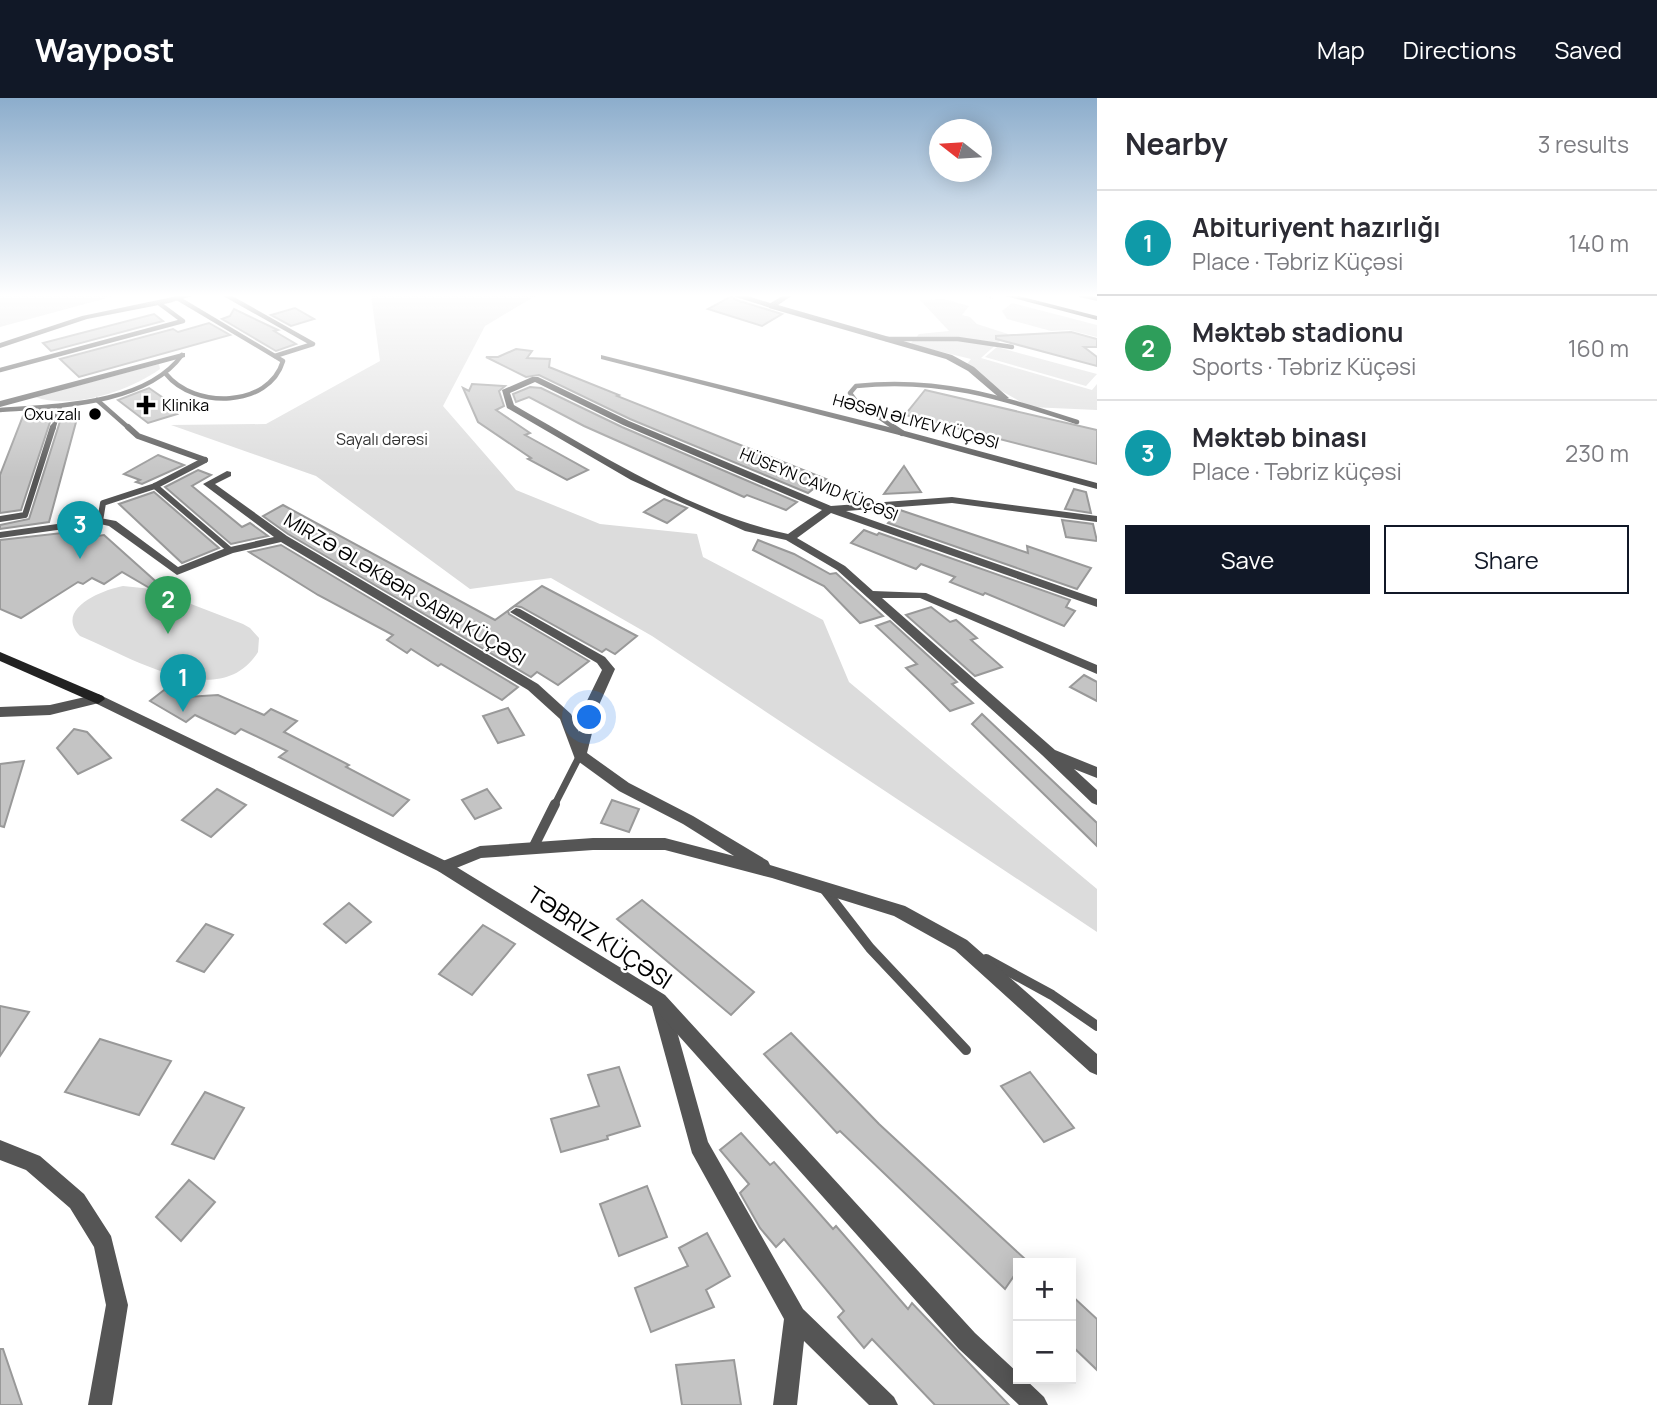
<!DOCTYPE html>
<meta charset="utf-8">
<style>
body{margin:0;font-family:Manrope,sans-serif;background:#f2f2f3;color:#2b2b33}
.controls{position:absolute;right:21px;bottom:21px;display:grid;overflow:hidden;border-radius:0px;box-shadow:0 4px 18px #0003}
.controls button{width:63px;height:63px;display:grid;place-items:center;padding:0;border:0;border-bottom:2px solid #e1e1e2;background:#fff;color:#2b2b33;font:35px sans-serif}
.compass{position:absolute;left:929px;top:21px;width:63px;height:63px;border-radius:50%;background:#fff;box-shadow:0 4px 18px #0003;rotate:287deg}
.you{position:absolute;left:590px;top:620px;width:24px;height:24px;margin:-18px;border:5px solid #fff;border-radius:50%;background:#1a73e8;box-shadow:0 0 0 10px #1a73e833}
.badge{display:grid;place-items:center;width:46px;height:46px;border-radius:50%;background:#111827;color:#fff;font-size:23px;font-weight:700}
.pin{position:absolute;translate:-50% -58px;filter:drop-shadow(0 2px 4px #0008)}
.pin::after{content:'';position:absolute;top:37px;width:24px;height:21px;background:inherit;clip-path:polygon(0 0,100% 0,50% 100%)}
.list{margin:0;padding:0;list-style:none}
h2{display:flex;justify-content:space-between;align-items:center;height:91px;margin:0;padding:0 28px;font-size:30px}
h2 small{font-size:23px;font-weight:400;color:#7c7c81}
.list li{display:grid;grid-template-columns:46px 1fr auto;gap:21px;align-items:center;box-sizing:border-box;height:105px;padding:0 28px;border-top:2px solid #e1e1e2}
.list b{display:block;font-size:26px;white-space:nowrap}
.list p{margin:0;font-size:23px;white-space:nowrap;color:#7c7c81}
.list em{font-size:23px;font-style:normal;color:#7c7c81}
.actions{display:flex;gap:14px;padding:21px 28px}
.actions a{flex:1;padding:16px 0;border:2px solid #111827;border-radius:0px;text-align:center;font-size:24px;color:#111827}
.actions .main{background:#111827;color:#fff}
.map{position:relative;flex:none;width:1097px;height:1307px;overflow:hidden}
header{display:flex;align-items:center;gap:42px;box-sizing:border-box;height:98px;padding:0 35px;background:#111827;color:#fff}
header strong{font-size:33px}
nav{display:flex;gap:38px;margin-inline-start:auto;font-size:24px}
main{display:flex}
aside{flex:1;background:#fff}
.map>svg:first-child{display:block}
</style>
<header>
<strong>Waypost</strong>
<nav><a>Map</a><a>Directions</a><a>Saved</a></nav>
</header>
<main>
<div class="map">
<svg width="1097" height="1307" viewBox="0 0 1097 1307">
<rect width="100%" height="100%" fill="#fff"/>
<g fill="#dcdcdc">
<polygon points="0,197 118,197 0,229"/>
<polygon points="371,197 537,197 485,228 443,308 516,392 600,426 697,436 703,459 823,522 849,584 1097,791 1097,834 652,538 551,480 470,491 316,378 171,327 266,326 380,263"/>
<polygon points="944,201 969,208 962,217 970,219 977,226 1008,236 981,260 1092,292 1097,286 1097,312 1030,309 998,291 967,266 971,261 913,247 911,245 919,236 949,233 920,202"/>
<polygon points="1012,205 1097,227 1097,239 1069,232 1051,233 1007,221 1002,213"/>
<polygon points="997,249 1097,276 1086,288 985,259"/>
<path d="M 159,266 L 160,271 C 129,293 73,312 35,299 Z"/>
<path d="M 123,488 L 152,491 L 243,526 L 250,530 L 259,540 L 258,554 C 219,616 129,558 80,538 C 54,511 102,492 123,488 Z"/>
</g>
<g fill="#c4c4c4" stroke="#999" stroke-width="2">
<polygon points="732,198 736,202 782,216 762,228 708,211"/>
<polygon points="295,210 314,221 291,228 271,217"/>
<polygon points="234,211 278,232 274,233 296,246 276,253 222,221 230,218"/>
<polygon points="154,216 163,223 51,253 43,245"/>
<polygon points="209,225 230,237 79,279 60,261 173,231 178,234"/>
<polygon points="1071,234 1097,241 1097,249 1084,249 1097,259 1097,268 996,241 996,238"/>
<polygon points="516,251 532,253 527,260 550,261 549,269 619,297 617,298 826,381 808,395 630,321 539,277 526,279 486,259 498,259"/>
<polygon points="472,286 505,288 499,293 504,308 496,312 530,335 525,337 588,372 567,382 528,361 531,360 478,324 463,290 469,293"/>
<polygon points="530,289 541,290 622,329 797,404 786,412 747,397 744,399 584,328 529,299 516,304 513,296"/>
<polygon points="149,290 172,306 167,308 177,316 148,325 118,302"/>
<polygon points="925,292 1097,332 1097,366 905,317"/>
<polygon points="79,313 49,424 0,431 0,427 29,421 63,314"/>
<polygon points="53,315 21,412 0,415 0,377 23,318"/>
<polygon points="158,357 184,367 142,386 136,384 140,382 124,376"/>
<polygon points="904,368 921,394 884,396"/>
<polygon points="198,372 211,377 192,388 242,429 250,425 268,438 231,446 165,389"/>
<polygon points="1074,391 1086,394 1091,415 1065,411"/>
<polygon points="154,394 219,450 182,465 119,406"/>
<polygon points="664,401 687,410 667,425 644,414"/>
<polygon points="283,407 495,522 542,488 637,538 615,556 606,551 602,554 521,509 515,508 508,513 509,516 589,563 558,587 537,574 531,579 288,436 263,418"/>
<polygon points="900,412 1028,455 1027,448 1091,470 1077,491 888,425"/>
<polygon points="1062,422 1093,426 1097,443 1066,439"/>
<polygon points="864,432 877,437 879,435 1070,502 1066,509 1075,513 1064,528 985,495 983,497 950,484 955,479 921,466 916,471 851,445"/>
<polygon points="80,433 90,439 104,437 162,489 158,495 122,474 104,486 92,480 83,486 78,484 21,520 0,511 0,442"/>
<polygon points="758,442 794,456 830,476 836,475 883,518 860,525 824,488 753,452"/>
<polygon points="281,447 518,589 502,602 441,566 438,568 411,551 407,555 387,542 393,537 318,497 249,454"/>
<polygon points="931,509 950,524 956,522 977,540 971,542 1002,569 975,578 906,517"/>
<polygon points="890,523 957,584 952,586 973,605 950,613 929,592 906,570 917,566 876,528"/>
<polygon points="1084,577 1097,584 1097,603 1070,589"/>
<polygon points="164,592 186,599 218,597 264,617 271,611 297,623 284,634 349,667 346,669 409,702 393,718 279,659 287,653 241,631 235,636 195,617 186,624 150,603"/>
<polygon points="508,610 524,637 498,645 483,618"/>
<polygon points="982,616 1097,725 1097,748 972,626"/>
<polygon points="74,631 87,634 111,660 78,676 57,650"/>
<polygon points="24,663 4,729 0,728 0,666"/>
<polygon points="217,691 246,707 211,739 182,722"/>
<polygon points="487,691 501,710 475,721 462,702"/>
<polygon points="612,702 639,711 629,734 601,725"/>
<polygon points="642,802 754,894 731,917 617,821"/>
<polygon points="349,805 371,824 346,845 324,826"/>
<polygon points="206,826 233,837 204,874 177,863"/>
<polygon points="483,827 515,846 472,897 439,876"/>
<polygon points="0,908 29,914 0,958"/>
<polygon points="791,935 879,1026 1026,1162 1018,1165 1018,1172 1005,1191 840,1033 837,1035 764,956"/>
<polygon points="100,941 171,963 139,1017 65,994"/>
<polygon points="619,969 640,1028 607,1038 608,1041 561,1054 551,1021 599,1008 588,977"/>
<polygon points="1030,974 1074,1030 1044,1044 1001,988"/>
<polygon points="205,994 244,1010 214,1061 172,1046"/>
<polygon points="741,1035 770,1067 774,1064 833,1131 836,1128 908,1211 912,1205 1009,1307 935,1307 872,1241 864,1250 838,1219 844,1213 784,1141 776,1149 760,1130 740,1095 749,1086 720,1052"/>
<polygon points="189,1082 215,1104 181,1143 156,1119"/>
<polygon points="647,1088 667,1139 619,1158 600,1106"/>
<polygon points="707,1135 730,1178 706,1192 714,1209 651,1234 635,1190 688,1168 679,1150"/>
<polygon points="1071,1197 1097,1221 1097,1272 1071,1247"/>
<polygon points="0,1251 3,1251 22,1307 0,1307"/>
<polygon points="734,1262 741,1307 682,1307 676,1267"/>
</g>
<g fill="none" stroke-linecap="round" stroke-linejoin="round">
<polyline stroke="#777" stroke-width="2" stroke-dasharray="1 2" stroke-linecap="butt" points="984,197 993,200"/>
<g stroke="#555" stroke-width="4.5">
<polyline points="226,197 313,246 275,258"/>
<polyline points="737,197 772,208"/>
<polyline points="886,241 958,241 1012,249"/>
<polyline points="0,272 183,223 160,206"/>
<path d="M 166,276 C 194,311 269,310 283,263 L 179,201"/>
<polyline points="97,302 130,331"/>
<path d="M 0,312 C 57,308 146,307 182,257"/>
<polyline points="53,331 60,308"/>
<path d="M 896,331 L 856,303 L 850,295 L 856,288 C 937,279 1001,299 1077,324"/>
</g>
<g stroke="#555" stroke-width="6">
<polyline points="128,329 138,338 205,362"/>
<polyline points="893,329 902,335"/>
<polyline points="155,388 230,452"/>
<polyline points="0,421 25,417 53,329"/>
<polyline points="100,423 103,405 155,388 205,362"/>
</g>
<polyline stroke="#555" stroke-width="7" points="554,708 580,657"/>
<g stroke="#555" stroke-width="10">
<polyline points="534,748 555,706"/>
<polyline points="825,792 870,850 966,952"/>
<polyline points="986,861 1052,897 1097,928"/>
</g>
<g fill="#555" fill-rule="evenodd">
<polygon points="182,197 195,197 169,205 87,221 0,250 0,245 82,218"/>
<polygon points="784,197 793,197 778,207 952,257 974,269 1009,300 1002,302 968,273 946,261 769,210 769,206"/>
<polygon points="1079,197 1097,199 1097,203 1079,199"/>
<polygon points="182,255 185,255 185,259 0,309 0,303"/>
<polygon points="601,257 905,333 1097,385 1097,391 899,337 601,261"/>
<path d="M 532,279 L 538,279 L 629,323 L 831,408 L 952,399 L 1097,418 L 1097,424 L 952,405 L 846,413 L 1097,501 L 1097,509 L 831,415 L 797,440 L 845,468 L 873,493 L 926,495 L 1097,567 L 1097,576 L 920,500 L 882,500 L 1055,652 L 1097,669 L 1097,680 L 1074,671 L 1097,692 L 1097,707 L 1092,705 L 1042,657 L 837,472 L 786,442 L 745,433 L 631,382 L 507,310 L 502,292 ZM 535,284 L 623,327 L 822,412 L 788,436 C 693,416 598,355 514,307 L 510,295 Z"/>
<polygon points="227,373 231,374 231,378 215,386 287,438 538,586 571,616 579,634 585,607 602,572 597,565 510,514 516,510 520,511 605,559 615,571 599,607 587,655 629,685 693,718 768,763 770,767 905,808 967,842 1097,956 1097,977 1090,974 955,852 894,818 772,780 665,752 593,752 481,760 444,775 438,773 436,769 438,765 480,748 593,740 665,740 734,758 683,726 619,693 575,661 560,621 528,592 281,444 233,455 177,477 109,428 100,426 0,440 0,434 100,420 116,423 178,469 226,450 274,439 203,386"/>
<polygon points="98,596 105,601 103,604 50,617 0,619 0,609 50,607"/>
<polygon points="660,897 666,899 669,905 708,1044 803,1211 894,1299 898,1307 869,1307 804,1243 797,1307 773,1307 784,1221 692,1055 651,905 654,899"/>
<polygon points="0,1042 40,1058 84,1096 111,1138 128,1207 112,1307 88,1307 106,1207 94,1149 70,1110 26,1072 0,1062"/>
</g>
<polygon fill="#555" fill-rule="evenodd" points="98,596 450,765 665,897 975,1235 1018,1275 1018,1281 1025,1281 1044,1299 1048,1307 1019,1307 959,1251 653,909 438,773 93,604 91,601"/>
<g fill="#222" fill-rule="evenodd">
<polygon points="1002,197 1015,197 1097,218 1097,222"/>
<polygon points="0,554 103,598 105,601 98,606 93,604 0,563"/>
</g>
</g>
<linearGradient id="sky" x2="0" y2="1"><stop stop-color="#8cadcc"/><stop offset="0.52" stop-color="#fff"/><stop offset="1" stop-color="#fff" stop-opacity="0"/></linearGradient>
<rect width="1097" height="380" fill="url(#sky)"/>
<g fill="#000" stroke="#fff" stroke-width="2.5">
<path d="M142.5 296.5h7v7h7v7h-7v7h-7v-7h-7v-7h7z"/>
<circle cx="95" cy="316" r="7"/>
</g>
<g text-anchor="middle" dominant-baseline="central" stroke-width="5" stroke-linejoin="round" paint-order="stroke">
<g font-size="16" fill="#000" stroke="#fff" text-anchor="start">
<text x="162" y="307">Klinika</text>
<text x="81" y="316" text-anchor="end">Oxu zalı</text>
</g>
<g font-size="16" fill="#000" stroke="#fff">
<text transform="translate(916 323) rotate(15)">HƏSƏN ƏLIYEV KÜÇƏSI</text>
<text transform="translate(819 386) rotate(22)">HÜSEYN CAVID KÜÇƏSI</text>
</g>
<g font-size="16" fill="#333" stroke="#fff">
<text x="382" y="341">Sayalı dərəsi</text>
</g>
<g font-size="19" fill="#000" stroke="#fff">
<text transform="translate(405 491) rotate(31)">MIRZƏ ƏLƏKBƏR SABIR KÜÇƏSI</text>
</g>
<g font-size="23" fill="#000" stroke="#fff">
<text transform="translate(600 839) rotate(33)">TƏBRIZ KÜÇƏSI</text>
</g>
</g>
</svg>
<div class="controls">
<button>+</button>
<button>−</button>
</div>
<svg class="compass" viewBox="-18 -18 36 36"><path d="M0-13l5 13h-10z" fill="#e53935"/><path d="M0 13l5-13h-10z" fill="#7c7c81"/></svg>
<div class="you"></div>
<div class="pin badge" style="left:183px;top:614px;background:#0f9aa8">1</div>
<div class="pin badge" style="left:168px;top:536px;background:#2e9e5b">2</div>
<div class="pin badge" style="left:80px;top:461px;background:#0f9aa8">3</div>
</div>
<aside>
<h2>Nearby<small>3 results</small></h2>
<ul class="list">
<li><span class="badge" style="background:#0f9aa8">1</span><div><b>Abituriyent hazırlığı</b><p>Place · Təbriz Küçəsi</p></div><em>140 m</em></li>
<li><span class="badge" style="background:#2e9e5b">2</span><div><b>Məktəb stadionu</b><p>Sports · Təbriz Küçəsi</p></div><em>160 m</em></li>
<li><span class="badge" style="background:#0f9aa8">3</span><div><b>Məktəb binası</b><p>Place · Təbriz küçəsi</p></div><em>230 m</em></li>
</ul>
<div class="actions"><a class="main">Save</a><a>Share</a></div>
</aside>
</main>
